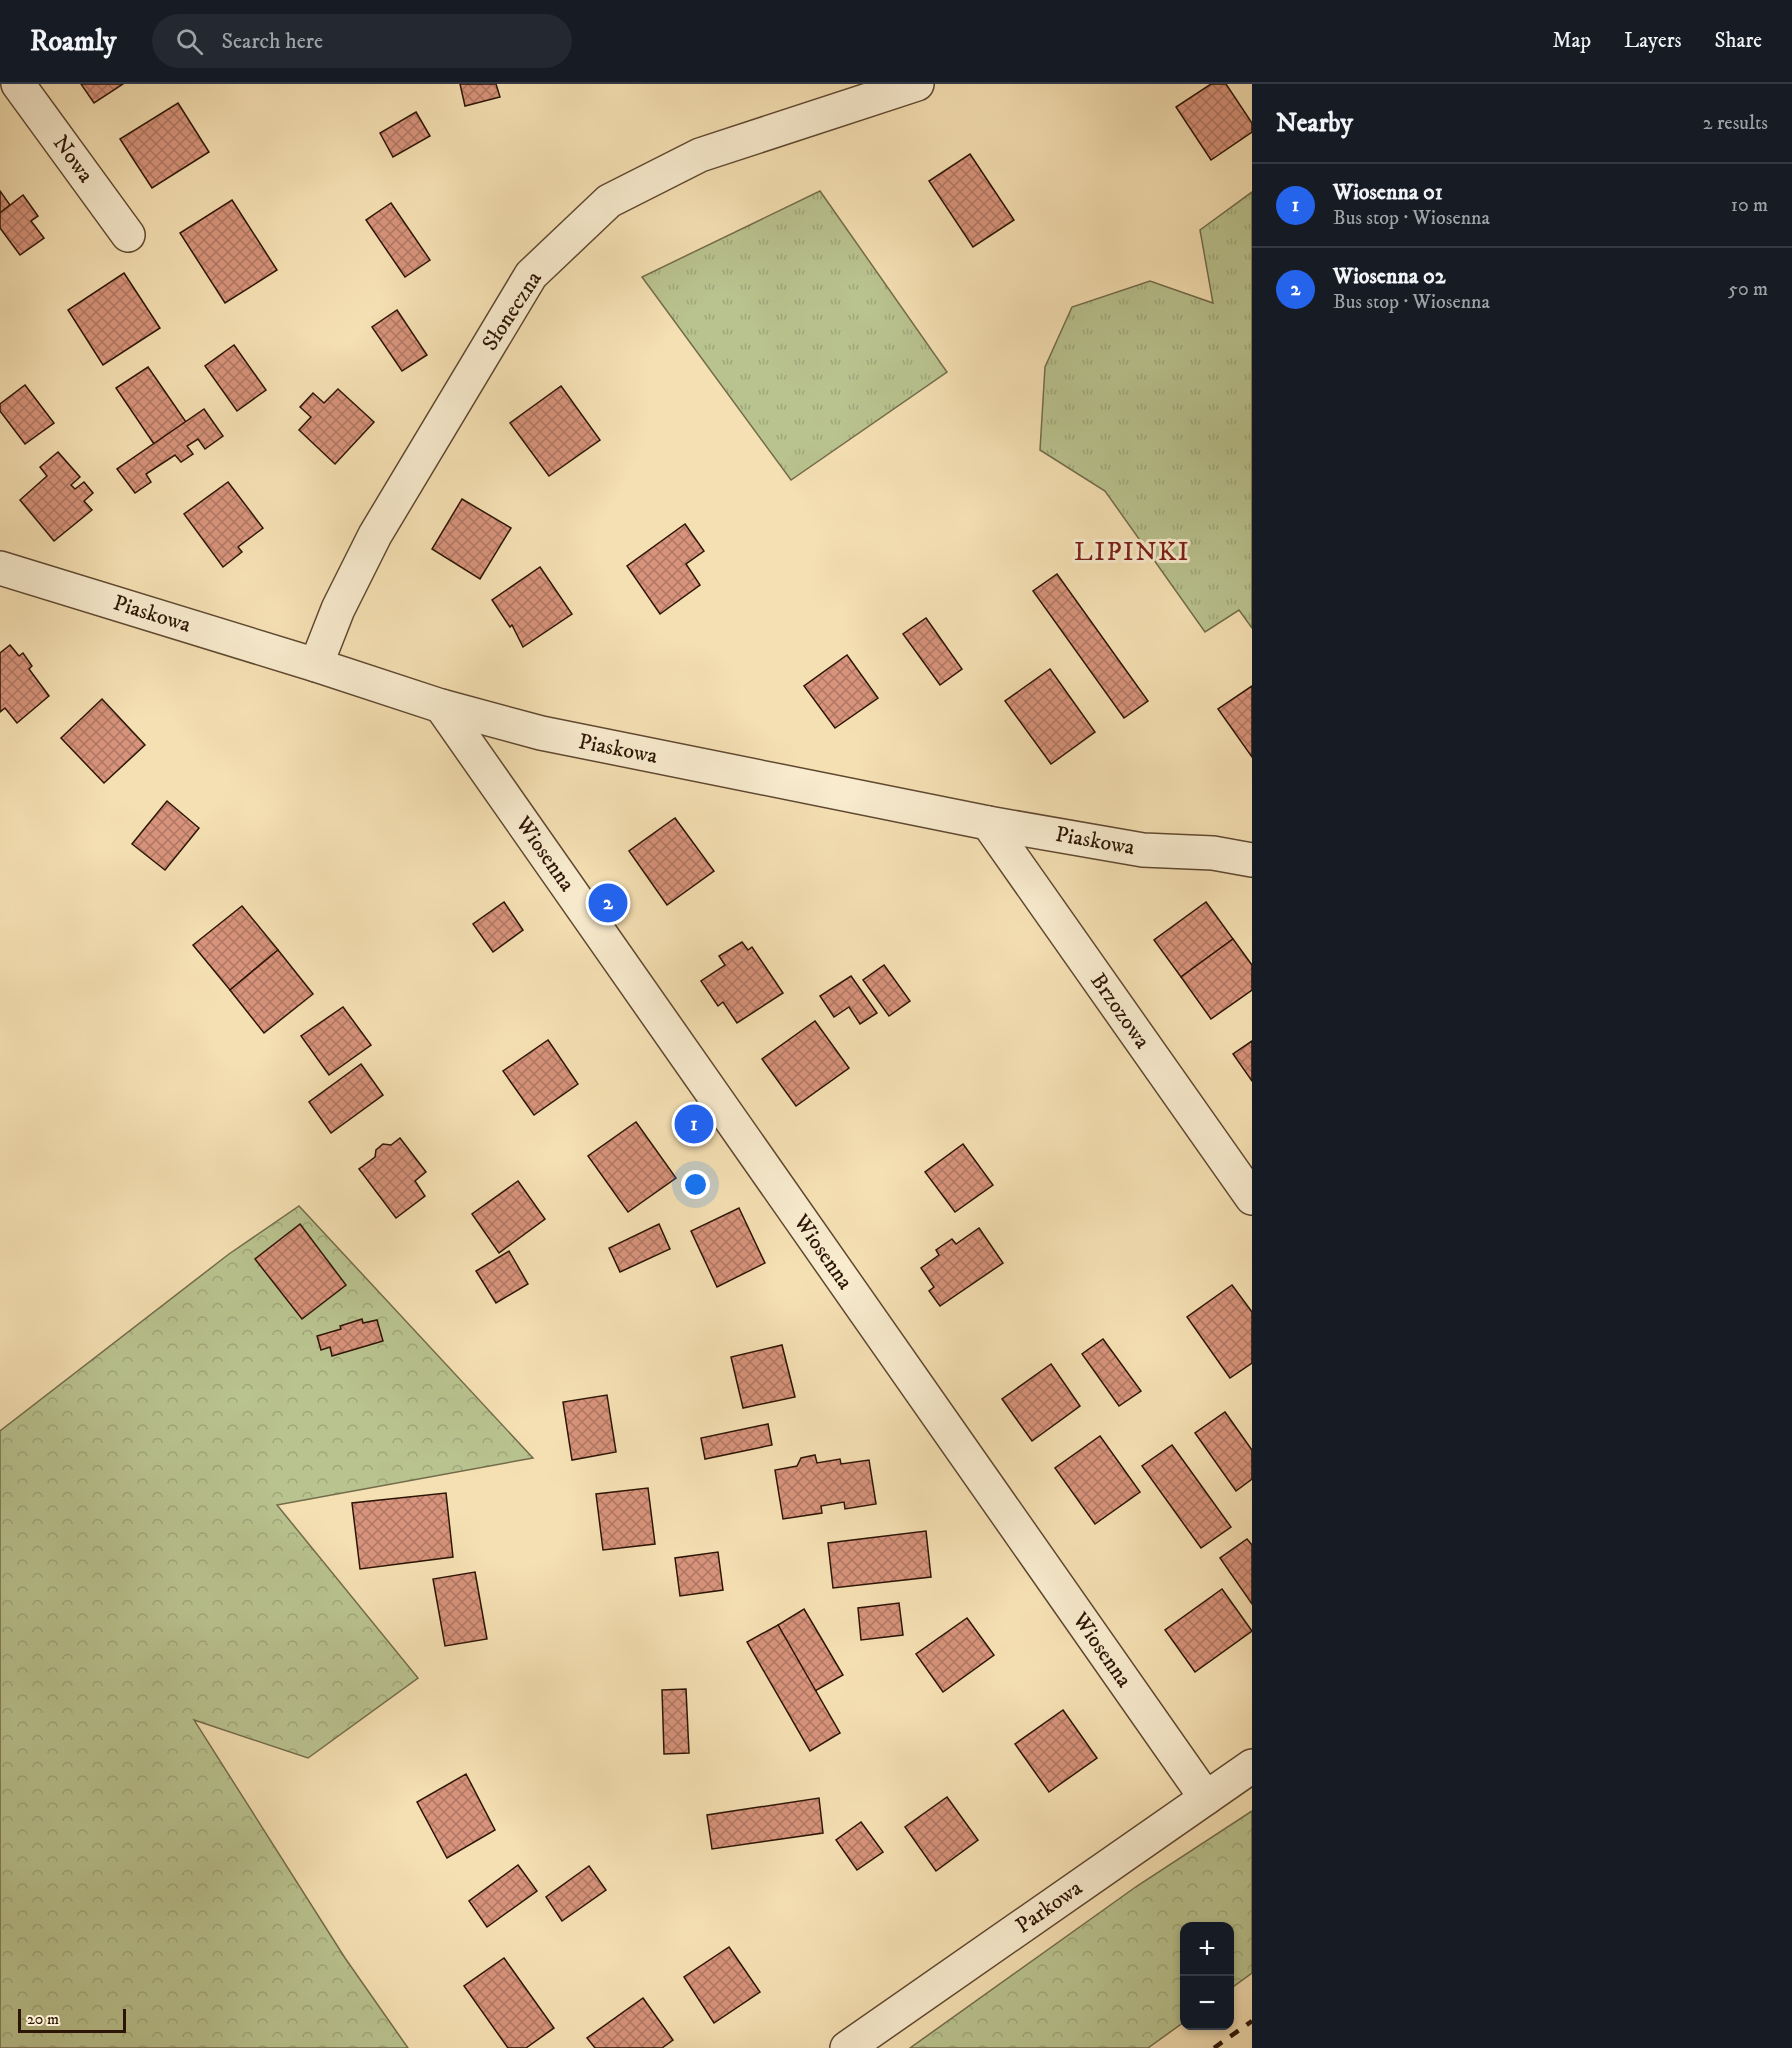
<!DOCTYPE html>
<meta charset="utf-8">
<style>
body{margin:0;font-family:"IM FELL DW Pica",serif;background:#242831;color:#f1f3f6}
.controls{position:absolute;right:18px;bottom:18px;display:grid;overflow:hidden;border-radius:12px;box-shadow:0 3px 9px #0003}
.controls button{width:54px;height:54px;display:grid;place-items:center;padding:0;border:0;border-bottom:2px solid #363941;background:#171b24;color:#f1f3f6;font:30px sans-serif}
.scale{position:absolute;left:18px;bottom:15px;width:108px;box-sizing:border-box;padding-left:6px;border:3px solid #2d1505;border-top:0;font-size:16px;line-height:21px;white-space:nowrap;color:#2d1505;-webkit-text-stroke:4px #f8ebce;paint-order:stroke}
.you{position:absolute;left:696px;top:1101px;width:21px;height:21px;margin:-15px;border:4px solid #fff;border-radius:50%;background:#1a73e8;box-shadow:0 0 0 9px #1a73e833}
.badge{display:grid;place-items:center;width:39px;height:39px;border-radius:50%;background:#2563eb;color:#fff;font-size:20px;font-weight:700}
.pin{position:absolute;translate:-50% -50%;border:3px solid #fff;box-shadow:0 2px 6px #0006}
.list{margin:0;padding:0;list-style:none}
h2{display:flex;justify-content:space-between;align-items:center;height:78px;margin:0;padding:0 24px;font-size:26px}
h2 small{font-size:20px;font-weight:400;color:#9ea1a6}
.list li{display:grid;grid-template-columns:39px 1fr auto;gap:18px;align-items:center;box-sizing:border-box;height:84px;padding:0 24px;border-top:2px solid #363941}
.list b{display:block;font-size:22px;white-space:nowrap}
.list p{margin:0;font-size:20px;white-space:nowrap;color:#9ea1a6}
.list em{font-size:20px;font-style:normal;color:#9ea1a6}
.icon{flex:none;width:33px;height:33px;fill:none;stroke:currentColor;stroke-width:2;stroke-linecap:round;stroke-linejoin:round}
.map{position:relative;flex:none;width:1252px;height:1964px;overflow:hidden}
header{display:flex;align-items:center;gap:36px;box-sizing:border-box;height:84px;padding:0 30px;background:#171b24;border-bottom:2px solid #363941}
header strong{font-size:28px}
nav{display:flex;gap:33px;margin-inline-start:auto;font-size:21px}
.search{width:420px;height:54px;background:#242831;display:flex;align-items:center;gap:15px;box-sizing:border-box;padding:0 21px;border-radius:33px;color:#9ea1a6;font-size:22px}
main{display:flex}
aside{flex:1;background:#171b24}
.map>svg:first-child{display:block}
</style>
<header>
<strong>Roamly</strong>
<div class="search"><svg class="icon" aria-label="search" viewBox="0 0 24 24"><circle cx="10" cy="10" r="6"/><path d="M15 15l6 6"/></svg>Search here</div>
<nav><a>Map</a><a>Layers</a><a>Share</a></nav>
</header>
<main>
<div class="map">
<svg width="1252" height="1964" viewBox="0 0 1252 1964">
<defs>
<pattern id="grass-tufts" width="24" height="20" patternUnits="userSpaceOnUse" patternTransform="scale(1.5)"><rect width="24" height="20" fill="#b9c38f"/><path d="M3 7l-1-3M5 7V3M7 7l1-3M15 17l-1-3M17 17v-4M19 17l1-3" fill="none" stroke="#9fa77a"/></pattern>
<pattern id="forest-crowns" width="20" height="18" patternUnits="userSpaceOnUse" patternTransform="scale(1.5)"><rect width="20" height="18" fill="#b9c38f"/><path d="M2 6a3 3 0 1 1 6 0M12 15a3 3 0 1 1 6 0" fill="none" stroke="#9fa77a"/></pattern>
<pattern id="building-cross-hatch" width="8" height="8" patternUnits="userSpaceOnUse" patternTransform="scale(1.5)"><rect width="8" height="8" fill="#d7937b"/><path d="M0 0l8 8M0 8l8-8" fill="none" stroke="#af7763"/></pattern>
</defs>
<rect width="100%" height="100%" fill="#f5e0b3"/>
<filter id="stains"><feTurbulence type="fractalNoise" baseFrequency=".00333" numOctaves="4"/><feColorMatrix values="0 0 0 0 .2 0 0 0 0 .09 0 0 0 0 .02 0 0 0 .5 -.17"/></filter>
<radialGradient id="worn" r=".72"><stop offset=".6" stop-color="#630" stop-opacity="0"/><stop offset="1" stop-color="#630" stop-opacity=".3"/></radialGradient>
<g fill="url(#grass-tufts)" stroke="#736c4a" stroke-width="1.5">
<polygon points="820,107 947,288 791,396 642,193"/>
<polygon points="1252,108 1252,544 1239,526 1205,548 1105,407 1040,366 1045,283 1072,223 1150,197 1213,219 1200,146"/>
</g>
<g fill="url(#forest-crowns)" stroke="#736c4a" stroke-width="1.5">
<polygon points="299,1122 533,1374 277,1421 418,1594 308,1674 194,1636 345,1874 408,1964 0,1964 0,1347 229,1170"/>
<polygon points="1252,1727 1252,1889 1230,1905 1230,1842 1184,1842 1184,1938 1148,1964 910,1964 1137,1802"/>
</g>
<g fill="url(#building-cross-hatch)" stroke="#2d1505" stroke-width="1.5">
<polygon points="81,0 123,0 94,19"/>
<polygon points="460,0 496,0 500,13 465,22"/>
<polygon points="1211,0 1226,0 1252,39 1252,48 1211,76 1176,23"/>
<polygon points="178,19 209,68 152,104 120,55"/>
<polygon points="416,28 430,52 393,73 380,49"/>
<polygon points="970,70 1014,136 973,163 929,97"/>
<polygon points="0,107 10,121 0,129"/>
<polygon points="23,111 38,132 31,137 44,154 20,171 0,144 0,129"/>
<polygon points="232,116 277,186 225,219 180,149"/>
<polygon points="391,119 430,176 405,193 366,136"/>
<polygon points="124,189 160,244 103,281 68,226"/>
<polygon points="397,226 427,271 402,287 372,243"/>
<polygon points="234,261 266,306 237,327 205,282"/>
<polygon points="148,283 186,338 154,360 116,304"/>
<polygon points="25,301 54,339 25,360 0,327 0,320"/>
<polygon points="561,302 600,356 549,392 510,339"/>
<polygon points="338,305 374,338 335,380 299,346 311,333 300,323 313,309 324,319"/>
<polygon points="204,325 223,352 205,365 198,355 187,362 193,370 181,378 175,371 146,390 151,398 135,409 117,385"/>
<polygon points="58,368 80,393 71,401 75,405 84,398 93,409 84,417 92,426 54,457 20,416 47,392 40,383"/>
<polygon points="228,398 263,444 238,463 242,468 223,483 184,430"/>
<polygon points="462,415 511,444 480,495 432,465"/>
<polygon points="685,440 704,467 686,480 700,501 660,530 627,482"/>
<polygon points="540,483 572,530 523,563 512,541 510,543 492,516"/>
<polygon points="1057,490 1148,617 1124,634 1033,507"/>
<polygon points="926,534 962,585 940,601 903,550"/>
<polygon points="10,561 19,572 23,569 32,582 29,585 49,612 17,639 5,624 0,628 0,569"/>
<polygon points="847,571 878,614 835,644 804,602"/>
<polygon points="1050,585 1095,648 1051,680 1005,617"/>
<polygon points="1252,602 1252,673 1218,625"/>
<polygon points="102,615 145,661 104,699 61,654"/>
<polygon points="167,717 199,744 165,786 132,760"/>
<polygon points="675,734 714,787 667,821 629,767"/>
<polygon points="504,818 523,846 493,868 473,840"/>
<polygon points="1206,818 1233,855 1181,893 1154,856"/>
<polygon points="242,822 278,866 230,906 193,861"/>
<polygon points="1233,855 1252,881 1252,906 1211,935 1181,893"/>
<polygon points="742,858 748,866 752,863 783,909 737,939 723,918 718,922 701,897 725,881 719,872"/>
<polygon points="278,866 313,910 264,949 230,906"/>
<polygon points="884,881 910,917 889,932 863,896"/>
<polygon points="851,892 877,929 860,940 849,923 834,933 820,912"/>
<polygon points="343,923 371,961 329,991 301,952"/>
<polygon points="815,937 849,984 796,1022 762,975"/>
<polygon points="548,956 578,1000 534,1031 503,987"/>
<polygon points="1252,957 1252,997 1233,970"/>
<polygon points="361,980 383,1011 331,1049 309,1018"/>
<polygon points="636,1038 676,1094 628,1128 588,1072"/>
<polygon points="400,1054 426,1088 415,1097 425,1112 396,1134 359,1085 375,1073 376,1066 383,1060 391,1061"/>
<polygon points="963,1060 993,1101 955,1128 925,1088"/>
<polygon points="518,1097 545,1135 499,1169 472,1130"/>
<polygon points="739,1124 765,1179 717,1203 691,1147"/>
<polygon points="300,1140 346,1201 302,1235 255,1175"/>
<polygon points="659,1140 670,1165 620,1188 609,1164"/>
<polygon points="979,1144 1003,1179 940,1222 929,1207 934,1203 921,1184 939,1171 936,1166 952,1155 956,1160"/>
<polygon points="509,1167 528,1200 496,1219 476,1187"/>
<polygon points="1232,1201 1252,1228 1252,1279 1230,1294 1187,1233"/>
<polygon points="362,1235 363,1239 377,1236 383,1257 332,1272 330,1263 321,1266 317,1252 341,1245 340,1242"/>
<polygon points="1103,1255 1141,1307 1119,1322 1082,1270"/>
<polygon points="782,1261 795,1313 743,1324 731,1273"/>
<polygon points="1051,1280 1080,1322 1032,1357 1002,1315"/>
<polygon points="607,1311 616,1368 572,1376 563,1318"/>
<polygon points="1225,1328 1252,1366 1252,1395 1236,1407 1195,1349"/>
<polygon points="768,1340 772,1361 705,1375 701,1354"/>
<polygon points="1100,1352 1140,1408 1095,1440 1055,1384"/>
<polygon points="1172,1361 1231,1443 1201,1464 1142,1382"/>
<polygon points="815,1371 817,1379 840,1375 841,1380 869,1376 876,1420 845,1425 844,1418 821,1422 822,1429 783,1435 775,1386 797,1382 801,1374"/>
<polygon points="648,1404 655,1460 603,1466 596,1410"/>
<polygon points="446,1409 453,1473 360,1485 352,1419"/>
<polygon points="926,1447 931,1493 833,1504 828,1459"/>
<polygon points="1247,1455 1252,1461 1252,1520 1220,1474"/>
<polygon points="718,1468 723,1506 680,1512 675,1474"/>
<polygon points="475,1488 487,1555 445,1562 433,1495"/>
<polygon points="1222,1505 1252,1547 1195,1588 1165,1546"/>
<polygon points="899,1519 903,1551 861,1556 858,1524"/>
<polygon points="804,1525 843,1591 815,1607 778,1541"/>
<polygon points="967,1534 994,1571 943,1608 916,1570"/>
<polygon points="778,1541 840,1649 810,1667 747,1558"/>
<polygon points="686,1605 689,1669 664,1670 662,1606"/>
<polygon points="1063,1626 1097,1674 1049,1708 1015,1660"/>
<polygon points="466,1690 495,1746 447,1774 417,1718"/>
<polygon points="947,1713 978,1756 936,1787 905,1743"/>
<polygon points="819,1714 823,1749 712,1765 707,1731"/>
<polygon points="861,1738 883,1768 857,1786 836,1756"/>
<polygon points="518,1781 537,1807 487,1843 469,1817"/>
<polygon points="589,1782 606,1806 562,1837 546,1813"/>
<polygon points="729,1863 760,1908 714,1939 684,1893"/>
<polygon points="504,1874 554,1944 526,1964 508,1964 464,1902"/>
<polygon points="643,1914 673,1956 662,1964 595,1964 587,1954"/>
</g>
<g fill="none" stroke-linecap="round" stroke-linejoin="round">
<g stroke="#5f4830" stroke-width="36">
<g id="minor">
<polyline points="18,0 128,151"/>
<polyline points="0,484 316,581 441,622 541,649 988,739 1143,766 1213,769 1252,776"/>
<polyline points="316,581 338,525 375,451 531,191 609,117 700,71 917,0"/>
<polyline points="441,622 1206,1714"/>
<polyline points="988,739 1252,1114"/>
<polyline points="847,1964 1252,1682"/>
</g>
</g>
<use href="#minor" stroke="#f8ebce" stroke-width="33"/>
<polyline stroke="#2d1505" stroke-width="4.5" stroke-dasharray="10 10" stroke-linecap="butt" points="1214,1964 1252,1937"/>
</g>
<g text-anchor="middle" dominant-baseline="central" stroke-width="6" stroke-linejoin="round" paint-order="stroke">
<g font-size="22" fill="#2d1505" stroke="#f8ebce">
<text transform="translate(73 75) rotate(54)">Nowa</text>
<text transform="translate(512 227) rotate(-57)">Słoneczna</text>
<text transform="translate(152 530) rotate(17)">Piaskowa</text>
<text transform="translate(618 665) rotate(11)">Piaskowa</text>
<text transform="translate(1095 757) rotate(10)">Piaskowa</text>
<text transform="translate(545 770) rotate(55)">Wiosenna</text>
<text transform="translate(1120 927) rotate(55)">Brzozowa</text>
<text transform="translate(823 1168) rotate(55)">Wiosenna</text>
<text transform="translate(1102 1566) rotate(55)">Wiosenna</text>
<text transform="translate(1049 1823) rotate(-35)">Parkowa</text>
</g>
<g font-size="26" letter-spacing="1.5" fill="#7a1f14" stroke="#f8ebce">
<text x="1132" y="468">LIPINKI</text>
</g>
</g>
<rect width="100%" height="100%" filter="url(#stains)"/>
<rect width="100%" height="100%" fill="url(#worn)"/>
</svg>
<div class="controls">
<button>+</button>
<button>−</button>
</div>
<div class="scale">20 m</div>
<div class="you"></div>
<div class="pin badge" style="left:694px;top:1040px">1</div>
<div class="pin badge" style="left:608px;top:819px">2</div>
</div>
<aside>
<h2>Nearby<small>2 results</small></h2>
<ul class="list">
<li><span class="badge">1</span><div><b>Wiosenna 01</b><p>Bus stop · Wiosenna</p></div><em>10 m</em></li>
<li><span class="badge">2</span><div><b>Wiosenna 02</b><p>Bus stop · Wiosenna</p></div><em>50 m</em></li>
</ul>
</aside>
</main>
